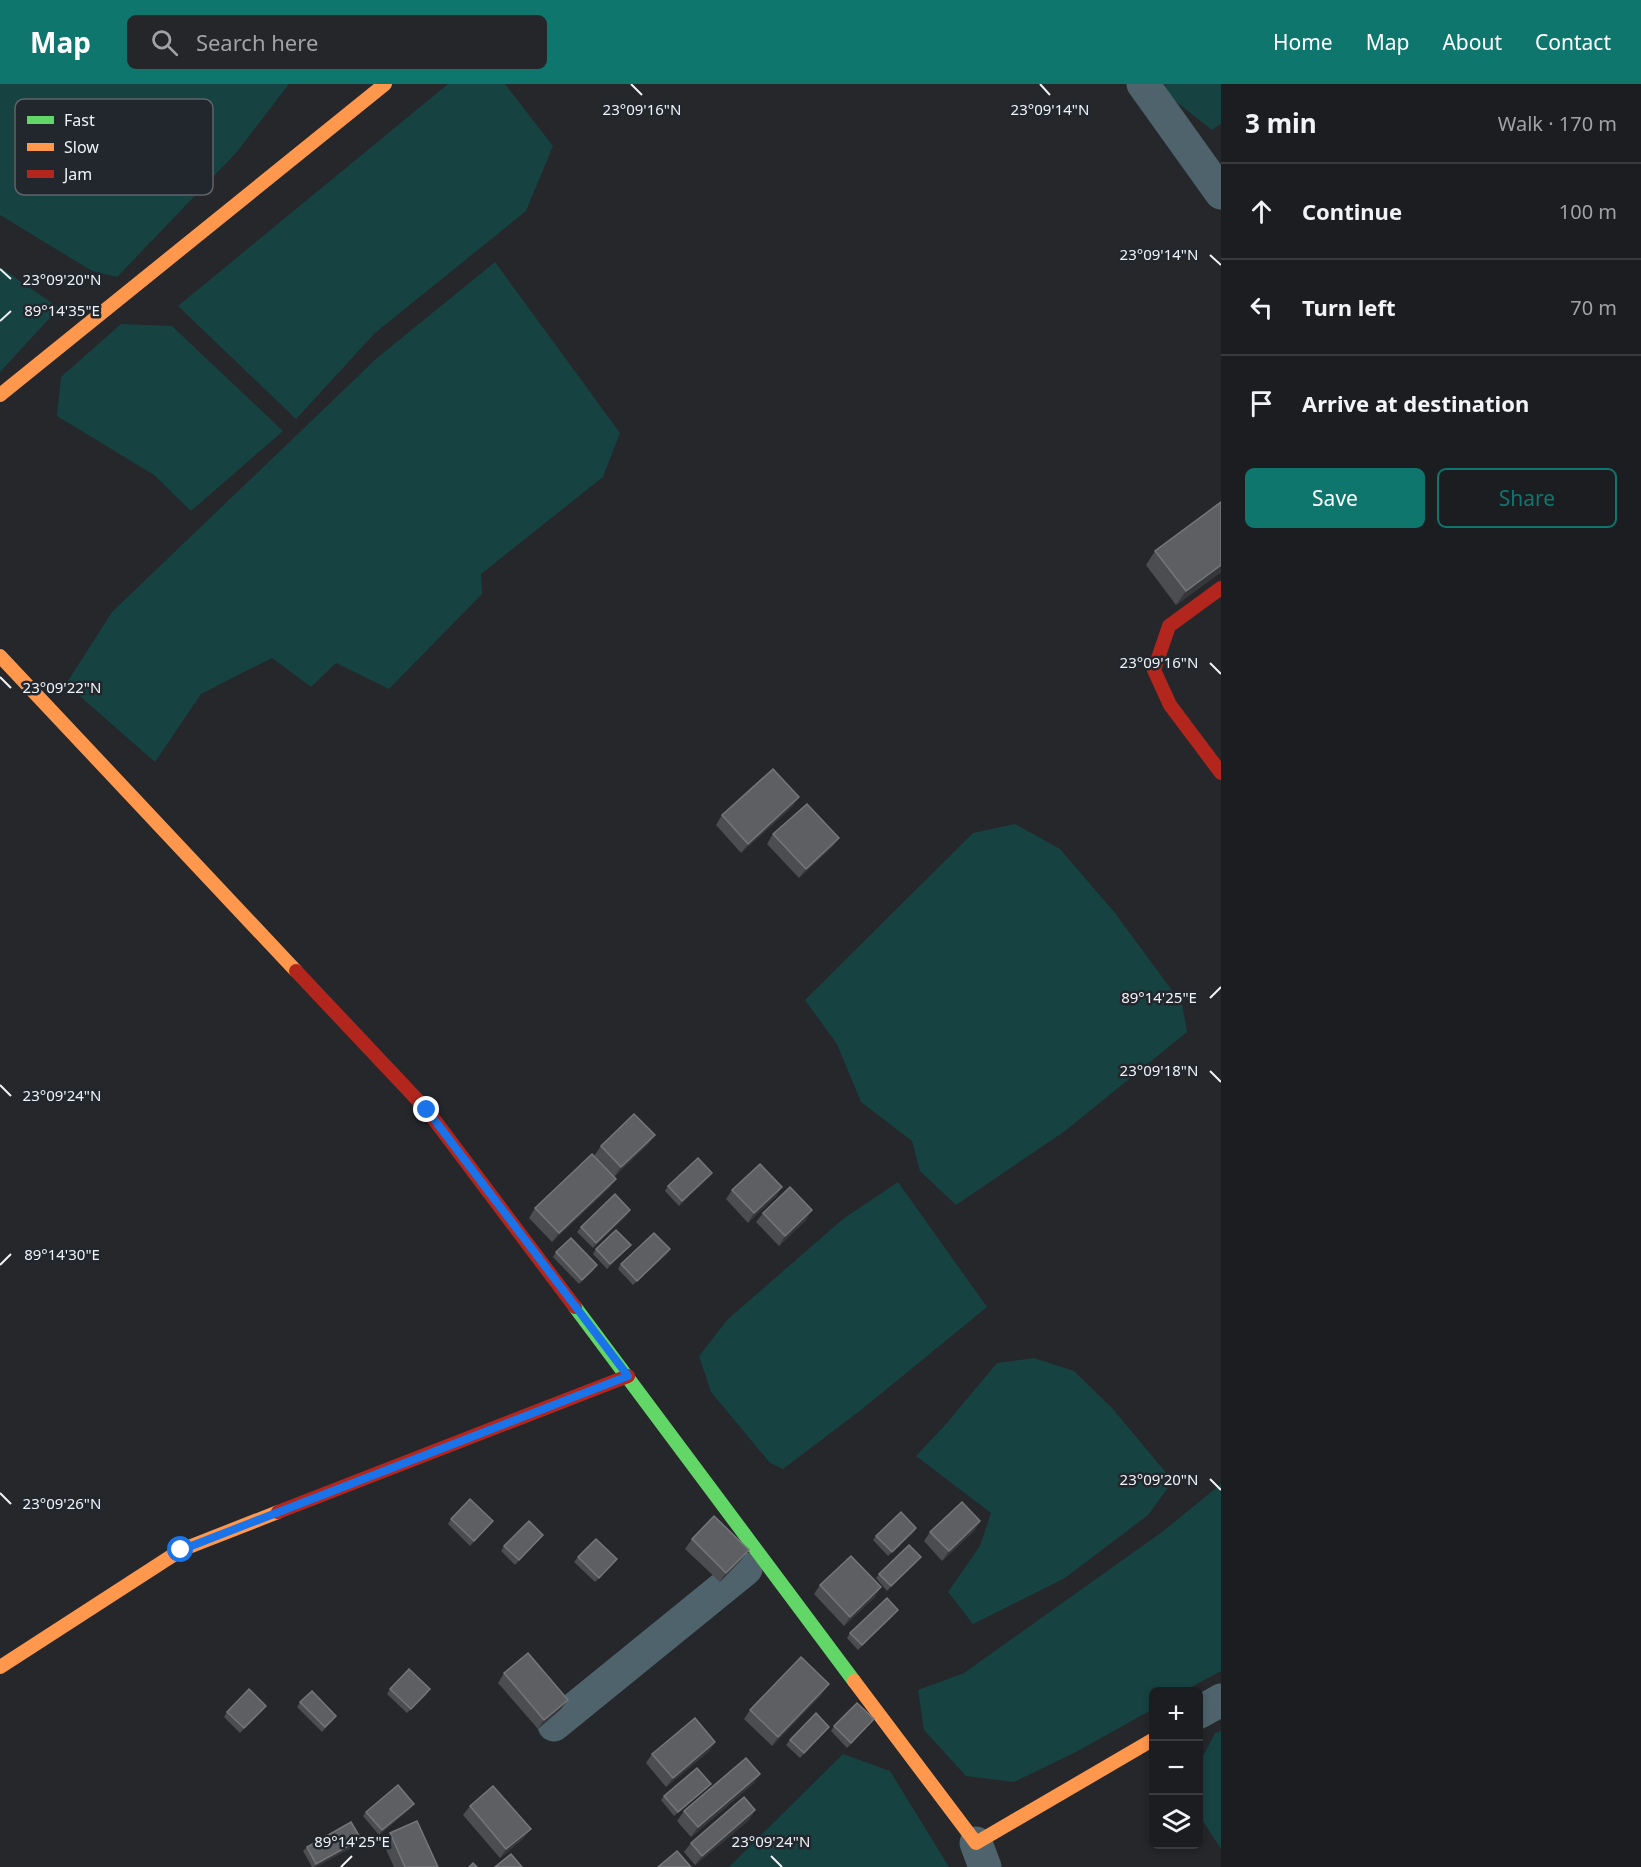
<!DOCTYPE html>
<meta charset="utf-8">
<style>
body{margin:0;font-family:"Noto Sans",sans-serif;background:#252629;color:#f1f3f6}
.controls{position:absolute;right:18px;bottom:18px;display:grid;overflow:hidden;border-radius:9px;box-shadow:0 3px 9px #0003}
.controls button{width:54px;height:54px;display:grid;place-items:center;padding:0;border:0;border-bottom:2px solid #3a3b3e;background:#1c1d20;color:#f1f3f6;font:30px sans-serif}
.stop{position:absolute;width:18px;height:18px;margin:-14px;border:4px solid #1a73e8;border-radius:50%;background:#fff}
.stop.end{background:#1a73e8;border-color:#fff;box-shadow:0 2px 6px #0008}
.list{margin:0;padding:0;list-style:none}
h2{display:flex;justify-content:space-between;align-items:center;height:78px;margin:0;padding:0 24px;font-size:26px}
h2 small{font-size:20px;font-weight:400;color:#a0a2a5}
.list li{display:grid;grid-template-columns:39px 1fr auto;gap:18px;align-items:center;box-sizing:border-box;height:96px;padding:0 24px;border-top:2px solid #3a3b3e}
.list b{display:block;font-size:22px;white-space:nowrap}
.list em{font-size:20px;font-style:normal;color:#a0a2a5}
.actions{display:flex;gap:12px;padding:18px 24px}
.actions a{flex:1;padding:14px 0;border:2px solid #0f766e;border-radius:9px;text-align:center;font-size:21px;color:#0f766e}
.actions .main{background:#0f766e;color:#fff}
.icon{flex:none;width:33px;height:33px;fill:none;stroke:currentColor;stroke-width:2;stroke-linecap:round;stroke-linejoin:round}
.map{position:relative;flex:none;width:1221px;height:1783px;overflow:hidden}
header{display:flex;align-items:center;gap:36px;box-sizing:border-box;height:84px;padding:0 30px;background:#0f766e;color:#fff}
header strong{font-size:28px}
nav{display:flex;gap:33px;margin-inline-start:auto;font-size:21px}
.search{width:420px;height:54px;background:#252629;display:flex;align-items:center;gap:15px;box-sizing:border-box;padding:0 21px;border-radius:9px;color:#a0a2a5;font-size:22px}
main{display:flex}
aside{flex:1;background:#1c1d20}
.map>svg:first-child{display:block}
</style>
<header>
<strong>Map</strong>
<div class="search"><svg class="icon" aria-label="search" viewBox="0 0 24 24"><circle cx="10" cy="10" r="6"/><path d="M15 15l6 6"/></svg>Search here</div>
<nav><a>Home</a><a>Map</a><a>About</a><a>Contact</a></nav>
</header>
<main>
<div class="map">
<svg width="1221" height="1783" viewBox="0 0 1221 1783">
<rect width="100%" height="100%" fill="#25272a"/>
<g fill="#174242">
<polygon points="0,0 289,0 236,69 117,193 92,187 0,131"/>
<polygon points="448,0 505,0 553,62 526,127 375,249 296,335 178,222"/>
<polygon points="1165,0 1221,0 1221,40 1212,46 1170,13"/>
<polygon points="495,178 620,349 603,393 481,490 482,510 389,605 336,579 311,603 272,574 201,610 155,678 66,600 112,528 377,274"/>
<polygon points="0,183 59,224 0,288"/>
<polygon points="121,240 172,242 283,347 191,427 154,391 57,332 61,293"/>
<polygon points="1015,740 1060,765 1115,829 1182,920 1187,948 1065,1047 956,1121 920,1087 912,1057 861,1018 837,960 805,916 973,749"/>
<polygon points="898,1098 987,1223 861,1326 783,1385 770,1379 711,1308 699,1272 728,1235 843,1135"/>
<polygon points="1034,1274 1074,1287 1112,1324 1173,1397 1148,1431 1065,1494 973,1540 948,1508 980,1462 991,1429 916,1372 946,1340 997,1279"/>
<polygon points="1221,1400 1221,1587 1184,1607 1154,1608 1153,1625 1076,1668 1014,1698 966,1692 924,1646 918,1606 964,1589 1162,1448"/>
<polygon points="1221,1647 1221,1765 1199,1731 1199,1680 1215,1649"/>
<polygon points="843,1670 890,1687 949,1783 729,1783"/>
</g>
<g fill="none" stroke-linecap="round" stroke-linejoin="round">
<g stroke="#4e636c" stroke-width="33">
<polyline points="1143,0 1221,109"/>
<polyline points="1198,1629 1221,1616"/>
<polyline points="554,1641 746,1485"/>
<polyline points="976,1759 985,1783"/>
</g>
<polyline stroke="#63d668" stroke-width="14" points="575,1223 854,1597"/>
<g stroke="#ff974d" stroke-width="14">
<polyline points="0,311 385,0"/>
<polyline points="0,572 296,887"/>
<polyline points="0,1583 181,1466 278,1428"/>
<polyline points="854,1597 976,1759 1154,1655"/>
</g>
<g stroke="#b3261e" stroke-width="14">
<polyline points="1221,504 1169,542 1154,586 1170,621 1221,689"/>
<polyline points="296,887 427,1026 575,1223"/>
<polyline points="278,1428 628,1292"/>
</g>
</g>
<g fill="#4c4d50">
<polygon points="1155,467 1221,488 1176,521 1146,481"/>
<polygon points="793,722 741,769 716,741 722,731"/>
<polygon points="773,750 839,754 832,763 799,794 767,760"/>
<polygon points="655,1051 648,1060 614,1093 594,1072 601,1062"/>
<polygon points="712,1089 709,1093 679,1122 665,1107 668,1102"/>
<polygon points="616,1095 609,1104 552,1158 529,1134 535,1124"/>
<polygon points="782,1103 776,1112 748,1139 726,1115 732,1106"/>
<polygon points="763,1129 806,1136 779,1162 756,1138"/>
<polygon points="627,1131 593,1164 577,1148 581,1143"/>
<polygon points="631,1161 607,1185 593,1170 596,1165"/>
<polygon points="670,1165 667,1170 633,1201 618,1185 621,1180"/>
<polygon points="556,1168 594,1186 579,1200 553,1173"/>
<polygon points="451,1435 493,1437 470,1462 448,1440"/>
<polygon points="980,1437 974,1447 942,1477 924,1457 930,1448"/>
<polygon points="916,1444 913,1449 888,1472 873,1456 876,1452"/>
<polygon points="540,1455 515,1481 501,1467 504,1462"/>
<polygon points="692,1455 742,1475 720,1498 685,1465"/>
<polygon points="578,1473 617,1475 595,1498 574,1478"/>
<polygon points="917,1478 887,1507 876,1494 879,1490"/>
<polygon points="820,1501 875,1513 844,1542 814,1510"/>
<polygon points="894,1531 858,1566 847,1554 850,1549"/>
<polygon points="504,1589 568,1616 561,1625 538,1645 498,1599"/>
<polygon points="390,1605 427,1610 407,1629 387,1610"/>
<polygon points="822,1610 772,1662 744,1635 750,1626"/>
<polygon points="300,1618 333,1636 322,1648 297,1623"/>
<polygon points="266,1622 262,1627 240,1649 224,1633 227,1628"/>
<polygon points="874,1635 870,1640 847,1664 831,1647 834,1642"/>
<polygon points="826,1647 800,1674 786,1661 790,1656"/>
<polygon points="715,1658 709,1667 666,1703 646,1679 652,1670"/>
<polygon points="754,1699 691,1753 677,1737 684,1727"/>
<polygon points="711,1700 707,1704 674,1732 661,1716 664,1712"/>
<polygon points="470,1722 524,1754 500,1774 463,1731"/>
<polygon points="410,1725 379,1751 363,1732 366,1728"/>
<polygon points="755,1726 749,1736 695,1781 684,1768 691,1759"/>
<polygon points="390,1749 438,1783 394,1783 383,1759"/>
<polygon points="361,1755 358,1760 316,1783 312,1783 303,1767 307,1763"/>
</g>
<g fill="#35373a">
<polygon points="1221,481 1221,488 1176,521 1186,507"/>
<polygon points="799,713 793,722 741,769 748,760"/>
<polygon points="839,754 832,763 799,794 806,785"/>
<polygon points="655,1051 648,1060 614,1093 621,1083"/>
<polygon points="712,1089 709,1093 679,1122 682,1117"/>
<polygon points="616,1095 609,1104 552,1158 559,1149"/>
<polygon points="782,1103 776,1112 748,1139 754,1129"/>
<polygon points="630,1126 627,1131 593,1164 596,1159"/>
<polygon points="812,1126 806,1136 779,1162 785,1152"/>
<polygon points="631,1161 607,1185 610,1180"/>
<polygon points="670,1165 667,1170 633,1201 637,1197"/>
<polygon points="597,1181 594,1186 579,1200 582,1196"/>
<polygon points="493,1437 489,1442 470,1462 474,1457"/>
<polygon points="980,1437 974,1447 942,1477 949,1467"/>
<polygon points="916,1444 913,1449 888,1472"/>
<polygon points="543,1451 540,1455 515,1481 519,1476"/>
<polygon points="749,1466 742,1475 720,1498 726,1489"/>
<polygon points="921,1473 917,1478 887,1507 891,1502"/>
<polygon points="881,1503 875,1513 844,1542 850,1533"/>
<polygon points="898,1526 894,1531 858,1566 862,1561"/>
<polygon points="829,1600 822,1610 772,1662 778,1653"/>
<polygon points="430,1605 427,1610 407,1629 411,1625"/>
<polygon points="568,1616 561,1625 538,1645 544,1636"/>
<polygon points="266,1622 262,1627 240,1649 244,1644"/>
<polygon points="874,1635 870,1640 847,1664 851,1659"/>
<polygon points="829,1643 826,1647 800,1674 804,1669"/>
<polygon points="715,1658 709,1667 666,1703 673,1694"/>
<polygon points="760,1690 754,1699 691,1753 698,1743"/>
<polygon points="414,1720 410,1725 379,1751 382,1746"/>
<polygon points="755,1726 749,1736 695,1781 702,1772"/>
<polygon points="531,1745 524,1754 500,1774 506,1765"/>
<polygon points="361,1755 358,1760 316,1783 314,1783 316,1780"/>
</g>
<g fill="#5e5f62" stroke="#747679" stroke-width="1.5">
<polygon points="1221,418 1221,481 1186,507 1155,467"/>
<polygon points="773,685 799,713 748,760 722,731"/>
<polygon points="807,720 839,754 806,785 773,750"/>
<polygon points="634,1030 655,1051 621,1083 601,1062"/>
<polygon points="592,1070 616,1095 559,1149 535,1124"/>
<polygon points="698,1074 712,1089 682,1117 668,1102"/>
<polygon points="760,1080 782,1103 754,1129 732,1106"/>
<polygon points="790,1103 812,1126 785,1152 763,1129"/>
<polygon points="615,1110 630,1126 596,1159 581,1143"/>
<polygon points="616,1146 631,1161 610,1180 596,1165"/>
<polygon points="654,1149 670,1165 637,1197 621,1180"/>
<polygon points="571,1154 597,1181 582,1196 556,1168"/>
<polygon points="470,1415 493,1437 474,1457 451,1435"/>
<polygon points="962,1418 980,1437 949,1467 930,1448"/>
<polygon points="901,1428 916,1444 892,1468 876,1452"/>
<polygon points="714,1432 749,1466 726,1489 692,1455"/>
<polygon points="529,1437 543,1451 519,1476 504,1462"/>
<polygon points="596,1455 617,1475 599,1494 578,1473"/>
<polygon points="909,1461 921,1473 891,1502 879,1490"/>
<polygon points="851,1472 881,1503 850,1533 820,1501"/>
<polygon points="887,1514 898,1526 862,1561 850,1549"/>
<polygon points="528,1569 568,1616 544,1636 504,1589"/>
<polygon points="801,1573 829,1600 778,1653 750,1626"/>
<polygon points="409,1585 430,1605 411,1625 390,1605"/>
<polygon points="249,1605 266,1622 244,1644 227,1628"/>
<polygon points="312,1607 336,1632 325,1643 300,1618"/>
<polygon points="857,1619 874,1635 851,1659 834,1642"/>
<polygon points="816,1629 829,1643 804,1669 790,1656"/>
<polygon points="695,1634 715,1658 673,1694 652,1670"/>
<polygon points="746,1674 760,1690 698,1743 684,1727"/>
<polygon points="697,1684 711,1700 678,1728 664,1712"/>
<polygon points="398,1701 414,1720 382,1746 366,1728"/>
<polygon points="493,1702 531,1745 506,1765 470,1722"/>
<polygon points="744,1713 755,1726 702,1772 691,1759"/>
<polygon points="417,1737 438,1783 405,1783 390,1749"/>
<polygon points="351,1738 361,1755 316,1780 307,1763"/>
<polygon points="677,1767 691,1783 658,1783"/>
<polygon points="511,1770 522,1783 495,1783"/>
<polygon points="473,1779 477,1783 469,1783"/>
</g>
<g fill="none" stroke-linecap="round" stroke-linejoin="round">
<polyline stroke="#1a73e8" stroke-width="8" points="181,1466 628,1292 427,1026"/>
</g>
<path fill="none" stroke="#eff2f6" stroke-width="2" d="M 631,0 L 642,11M 1040,0 L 1050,11M 1210,171 L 1221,181M 0,185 L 11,195M 0,237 L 11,227M 1210,579 L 1221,590M 0,593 L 11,604M 1210,914 L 1221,903M 1210,987 L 1221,998M 0,1001 L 11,1012M 0,1181 L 11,1170M 1210,1395 L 1221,1406M 0,1409 L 11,1420M 771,1772 L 782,1783M 341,1783 L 352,1772"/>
<rect x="15" y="15" width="198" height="96" rx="9" fill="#22272d" stroke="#606469" stroke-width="1.5"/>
<rect x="27" y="32" width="27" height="8" fill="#63d668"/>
<rect x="27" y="59" width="27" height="8" fill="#ff974d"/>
<rect x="27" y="86" width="27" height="8" fill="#b3261e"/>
<g font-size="16" fill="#eff2f6">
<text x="64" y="42">Fast</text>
<text x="64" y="69">Slow</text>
<text x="64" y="96">Jam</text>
</g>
<g font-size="15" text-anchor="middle" fill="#eff2f6" stroke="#22272d" stroke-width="5" stroke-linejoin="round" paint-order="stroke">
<text x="1050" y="31">23°09'14"N</text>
<text x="642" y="31">23°09'16"N</text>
<text x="1159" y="176">23°09'14"N</text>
<text x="62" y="201">23°09'20"N</text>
<text x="62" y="232">89°14'35"E</text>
<text x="1159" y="584">23°09'16"N</text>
<text x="62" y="609">23°09'22"N</text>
<text x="1159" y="919">89°14'25"E</text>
<text x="1159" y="992">23°09'18"N</text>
<text x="62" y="1017">23°09'24"N</text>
<text x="62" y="1176">89°14'30"E</text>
<text x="1159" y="1401">23°09'20"N</text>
<text x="62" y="1425">23°09'26"N</text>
<text x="352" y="1763">89°14'25"E</text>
<text x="771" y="1763">23°09'24"N</text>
</g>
</svg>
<div class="controls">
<button>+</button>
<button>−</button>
<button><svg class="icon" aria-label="layers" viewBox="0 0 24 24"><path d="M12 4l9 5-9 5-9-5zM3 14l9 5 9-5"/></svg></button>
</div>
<div class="stop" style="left:181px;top:1466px"></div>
<div class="stop end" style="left:427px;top:1026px"></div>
</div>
<aside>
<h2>3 min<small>Walk · 170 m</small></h2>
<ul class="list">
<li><svg class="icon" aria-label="ahead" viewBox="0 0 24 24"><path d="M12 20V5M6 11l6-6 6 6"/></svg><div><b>Continue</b></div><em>100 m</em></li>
<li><svg class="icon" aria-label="left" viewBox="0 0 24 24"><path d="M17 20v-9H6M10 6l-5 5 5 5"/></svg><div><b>Turn left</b></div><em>70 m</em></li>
<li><svg class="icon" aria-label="arrive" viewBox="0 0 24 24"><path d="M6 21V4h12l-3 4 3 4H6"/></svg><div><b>Arrive at destination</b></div></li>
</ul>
<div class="actions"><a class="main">Save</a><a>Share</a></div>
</aside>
</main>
